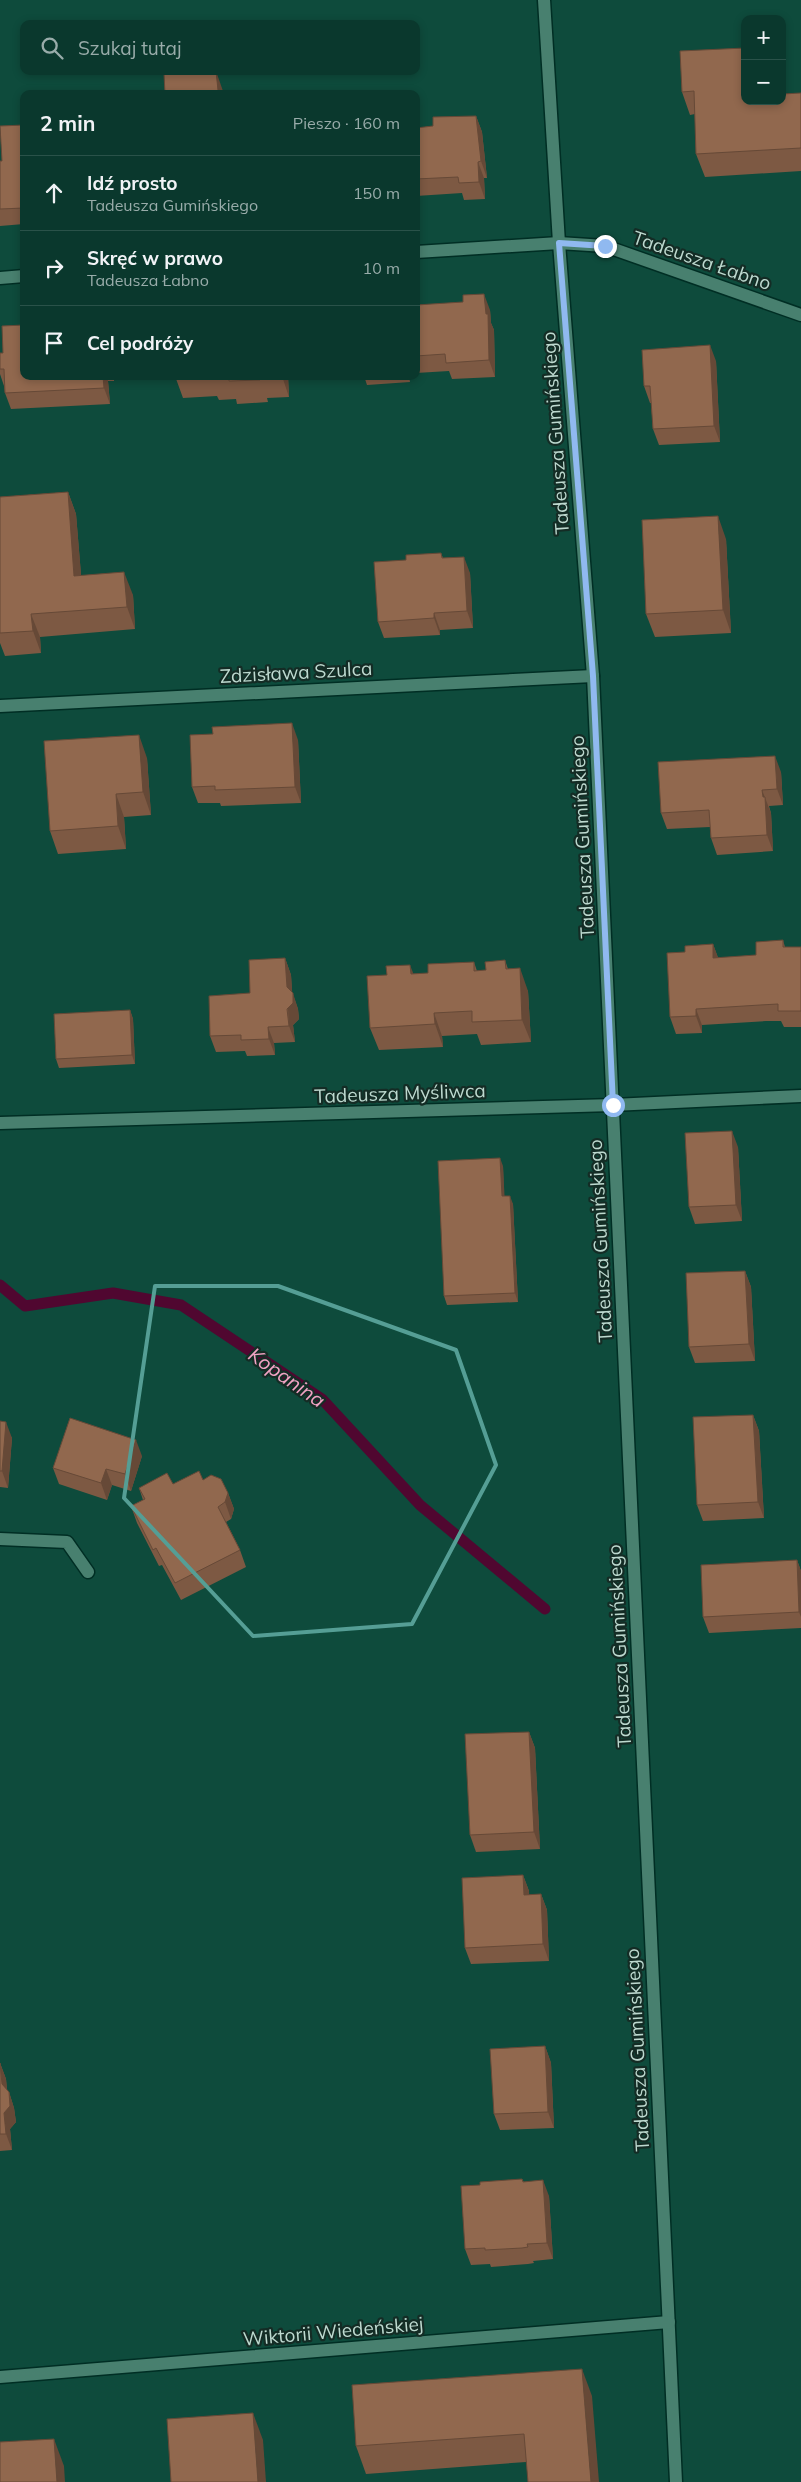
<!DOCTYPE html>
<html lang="pl">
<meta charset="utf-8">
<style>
body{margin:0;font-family:Mulish,sans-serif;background:#184339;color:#f1f3f6}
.controls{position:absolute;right:15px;top:15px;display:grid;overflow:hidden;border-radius:10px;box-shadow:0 2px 8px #0003}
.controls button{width:45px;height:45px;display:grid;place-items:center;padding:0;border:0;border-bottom:1px solid #2a5249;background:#0a382d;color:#f1f3f6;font:25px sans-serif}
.stop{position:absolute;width:15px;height:15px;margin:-11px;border:4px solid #90b9f0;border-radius:50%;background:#fff}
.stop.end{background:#90b9f0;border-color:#fff;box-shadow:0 1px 5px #0008}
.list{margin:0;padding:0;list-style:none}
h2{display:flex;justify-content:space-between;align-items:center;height:65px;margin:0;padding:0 20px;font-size:21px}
h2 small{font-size:16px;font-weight:400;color:#99acaa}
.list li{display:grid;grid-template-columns:32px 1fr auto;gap:15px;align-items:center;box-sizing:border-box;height:75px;padding:0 20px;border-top:1px solid #2a5249}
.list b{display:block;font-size:19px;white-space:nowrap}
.list p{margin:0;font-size:16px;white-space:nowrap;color:#99acaa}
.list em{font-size:16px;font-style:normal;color:#99acaa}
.icon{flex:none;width:28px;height:28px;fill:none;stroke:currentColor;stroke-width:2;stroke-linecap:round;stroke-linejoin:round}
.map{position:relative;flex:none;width:801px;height:2482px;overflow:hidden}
.search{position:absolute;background:#0a382d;box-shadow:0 2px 8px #0003;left:20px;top:20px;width:400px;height:55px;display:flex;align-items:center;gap:12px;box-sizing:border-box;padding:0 18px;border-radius:10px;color:#99acaa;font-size:19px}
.panel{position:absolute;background:#0a382d;box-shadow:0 2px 8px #0003;left:20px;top:90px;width:400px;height:290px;border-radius:10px}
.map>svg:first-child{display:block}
</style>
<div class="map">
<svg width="801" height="2482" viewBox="0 0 801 2482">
<rect width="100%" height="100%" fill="#0e4b3c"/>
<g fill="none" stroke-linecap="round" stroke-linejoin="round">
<polyline stroke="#500730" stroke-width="11" points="0,1285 25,1306 113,1293 181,1305 322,1399 420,1505 545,1609"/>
<g stroke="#002e24" stroke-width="15">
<g id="street">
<polyline points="544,0 559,243 593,676 676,2482"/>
<polyline points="416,252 559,243 605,246 801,315"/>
<polyline points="0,278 24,276"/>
<polyline points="0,706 593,676"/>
<polyline points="0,1123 613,1105 801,1096"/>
<polyline points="0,1539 67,1542 88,1572"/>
<polyline points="0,2377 669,2322"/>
</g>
</g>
<use href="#street" stroke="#48806f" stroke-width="12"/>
</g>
<g fill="#7d5943">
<polygon points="680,51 745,101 801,93 801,171 705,177 696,154 695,114 690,115 682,92"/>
<polygon points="476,116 482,132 487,178 484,178 485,199 464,200 462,193 416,196 416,128 433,126"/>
<polygon points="24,125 24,224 0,226 0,161 2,161"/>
<polygon points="416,305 490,310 491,323 494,330 495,377 452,379 449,371 416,373"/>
<polygon points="0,353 24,376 114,376 114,381 108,381 110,404 11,409 5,393 4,386 0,374"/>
<polygon points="716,361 720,442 659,445 653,429 651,403 650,403 644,386"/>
<polygon points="175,376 288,376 289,397 267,398 268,402 237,404 236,399 219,400 217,396 183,398"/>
<polygon points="364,376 409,376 410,382 367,385"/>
<polygon points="68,492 76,514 81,575 133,595 135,629 40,637 41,653 5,656 0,643 0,497"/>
<polygon points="726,539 731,633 655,637 646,614"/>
<polygon points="441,553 443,558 470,573 473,628 440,630 440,635 384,638 378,622 406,560"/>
<polygon points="298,740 301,803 221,806 220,803 198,803 192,787"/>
<polygon points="147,758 151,815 124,817 126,849 58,854 50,831"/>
<polygon points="781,772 783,805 769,806 771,813 773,851 717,855 711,838 710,827 667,829 661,813"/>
<polygon points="783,940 785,947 801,947 801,1027 784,1027 781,1021 766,1021 702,1025 702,1033 676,1034 670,1017 685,952 713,944 718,958 756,955"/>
<polygon points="285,958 291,975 292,992 298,1009 299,1019 293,1025 295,1042 274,1043 275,1055 247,1056 245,1051 216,1052 210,1036 250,993"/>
<polygon points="505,960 508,969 528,991 531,1042 481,1045 477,1034 442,1036 443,1047 379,1050 370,1028 428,973 474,962 477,971 486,970"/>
<polygon points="130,1010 133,1019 135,1064 59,1068 56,1059"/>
<polygon points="738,1147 742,1221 695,1224 689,1207"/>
<polygon points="503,1166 504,1196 513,1204 518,1302 447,1305 444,1296"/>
<polygon points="745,1271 751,1287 755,1361 695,1363 689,1347"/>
<polygon points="753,1415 759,1431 764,1518 703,1521 697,1505"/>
<polygon points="0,1421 12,1438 8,1488 0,1487"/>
<polygon points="142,1456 131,1491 112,1485 107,1500 59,1484 53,1468"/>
<polygon points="203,1480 228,1493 234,1509 231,1519 226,1522 240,1550 246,1567 181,1600 162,1565 159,1566 137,1523 131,1506 143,1500 139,1488 173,1484"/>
<polygon points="797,1560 801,1571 801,1628 709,1633 703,1617"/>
<polygon points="529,1732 535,1748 540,1849 476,1852 470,1835"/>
<polygon points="523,1875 529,1891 529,1895 541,1894 547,1910 549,1961 471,1964 465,1948"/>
<polygon points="545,2046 551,2063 554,2128 500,2130 494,2114"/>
<polygon points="0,2063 6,2079 7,2090 9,2092 14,2108 16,2122 10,2129 12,2150 0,2151"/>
<polygon points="522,2179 524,2182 549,2196 553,2259 533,2261 534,2263 528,2264 491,2267 490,2264 471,2265 465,2249 480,2185"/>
<polygon points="592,2396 526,2462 366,2474 356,2446"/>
</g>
<g fill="#664937">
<polygon points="216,71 224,94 217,94"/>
<polygon points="476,116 482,132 487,178 481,161"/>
<polygon points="478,162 484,178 485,199 479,182"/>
<polygon points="484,294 490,310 491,323 494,330 495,377 489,360"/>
<polygon points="710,345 716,361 720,442 714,426"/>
<polygon points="103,376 107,376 108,381 110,404 104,388"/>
<polygon points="282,376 288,376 289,397"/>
<polygon points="68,492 76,514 83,598 74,576"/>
<polygon points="718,516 726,539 731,633 723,610"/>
<polygon points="464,557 470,573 473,628 467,611"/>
<polygon points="124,572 133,595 135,629 127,607"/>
<polygon points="434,613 440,630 440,635 434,618"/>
<polygon points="31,614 40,637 41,653 33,631"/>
<polygon points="292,723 298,740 301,803 295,787"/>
<polygon points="139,735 147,758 151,815 143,792"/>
<polygon points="775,756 781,772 783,805 777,789"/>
<polygon points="762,790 771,813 773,851 767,835"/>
<polygon points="116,794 124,817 126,849 118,826"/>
<polygon points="713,944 719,960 713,958"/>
<polygon points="285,958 291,975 293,1003 293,993 298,1009 299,1019 293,1025 295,1042 289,1026"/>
<polygon points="410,965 419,988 411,974"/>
<polygon points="520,968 528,991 531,1042 522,1020"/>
<polygon points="696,1009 702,1025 702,1033 696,1016"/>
<polygon points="130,1010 133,1019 135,1064 132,1055"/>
<polygon points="434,1013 442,1036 443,1047 435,1024"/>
<polygon points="268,1027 274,1043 275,1055 269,1039"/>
<polygon points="732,1131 738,1147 742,1221 736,1205"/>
<polygon points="500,1158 503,1166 505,1205 502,1196"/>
<polygon points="510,1196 513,1204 518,1302 515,1293"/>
<polygon points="745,1271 751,1287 755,1361 749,1344"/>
<polygon points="753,1415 759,1431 764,1518 758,1502"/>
<polygon points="6,1422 12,1438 8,1488 2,1471"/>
<polygon points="136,1440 142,1456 131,1491 125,1474"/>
<polygon points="106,1469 112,1485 107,1500 101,1483"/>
<polygon points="228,1493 234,1509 231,1519 225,1502"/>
<polygon points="797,1560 801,1571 801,1617 799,1612"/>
<polygon points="529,1732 535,1748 540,1849 534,1832"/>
<polygon points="523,1875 529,1891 530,1911 524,1895"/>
<polygon points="541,1894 547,1910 549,1961 543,1944"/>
<polygon points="545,2046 551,2063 554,2128 548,2112"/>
<polygon points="0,2063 6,2079 8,2101 2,2084"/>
<polygon points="9,2092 14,2108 16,2122 10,2129 12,2150 6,2134 4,2113"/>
<polygon points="543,2180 549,2196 553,2259 547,2243"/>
<polygon points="582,2369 592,2396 599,2482 591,2482"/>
<polygon points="253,2413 263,2440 266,2482 258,2482"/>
<polygon points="54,2439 64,2466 65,2482 57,2482"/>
</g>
<g fill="#91684e" stroke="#664937">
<polygon points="745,48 745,101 782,101 782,94 801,93 801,148 696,154 694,91 682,92 680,51"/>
<polygon points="216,71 218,90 217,94 165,94 164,74"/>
<polygon points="476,116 481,161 478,162 479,182 459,183 458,177 416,179 416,128 433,126 433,117"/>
<polygon points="24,125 24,208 0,209 0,161 2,161 0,126"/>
<polygon points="484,294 486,314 488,314 489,360 446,363 445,354 416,356 416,305 463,302 463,295"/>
<polygon points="24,325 24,376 103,376 104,388 5,393 4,369 0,369 0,353 3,353 2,326"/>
<polygon points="710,345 714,426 653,429 650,386 644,386 642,350"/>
<polygon points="210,376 259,376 260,380 229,381 229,377 210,378"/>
<polygon points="68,492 74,576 124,572 127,607 31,614 33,631 0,633 0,497"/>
<polygon points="718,516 723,610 646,614 642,520"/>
<polygon points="441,553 442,558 464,557 467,611 434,613 434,618 378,622 374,562 406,560 406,555"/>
<polygon points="292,723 295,787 215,790 215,786 192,787 190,735 213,734 212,727"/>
<polygon points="139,735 143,792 116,794 118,826 50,831 44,741"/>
<polygon points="775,756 777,789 762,790 763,797 765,797 767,835 711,838 709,810 661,813 658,762"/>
<polygon points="783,940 783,947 801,947 801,1011 778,1011 778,1004 760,1005 696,1009 696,1016 670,1017 667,953 685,952 685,946 713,944 713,958 756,955 756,942"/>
<polygon points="285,958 287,987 293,993 293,1003 287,1009 289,1026 268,1027 269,1039 241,1040 241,1035 210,1036 209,996 250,993 249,960"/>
<polygon points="505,960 506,969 520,968 522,1020 472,1022 472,1011 434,1013 435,1024 370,1028 367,976 387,975 386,966 410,965 411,974 428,973 428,964 474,962 474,971 486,970 485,962"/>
<polygon points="130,1010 132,1055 56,1059 54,1014"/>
<polygon points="732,1131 736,1205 689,1207 685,1133"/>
<polygon points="500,1158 502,1196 510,1196 515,1293 444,1296 438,1161"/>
<polygon points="745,1271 749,1344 689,1347 686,1273"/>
<polygon points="753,1415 758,1502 697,1505 693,1417"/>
<polygon points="70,1418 136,1440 125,1474 106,1469 101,1483 53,1468"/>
<polygon points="0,1421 6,1422 2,1471 0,1471"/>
<polygon points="199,1471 203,1480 211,1475 221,1479 228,1493 225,1502 218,1507 240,1550 175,1583 156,1548 153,1550 131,1506 145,1499 139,1488 167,1473 173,1484"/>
<polygon points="797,1560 799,1612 703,1617 701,1565"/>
<polygon points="529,1732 534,1832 470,1835 465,1734"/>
<polygon points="523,1875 524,1895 541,1894 543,1944 465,1948 462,1878"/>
<polygon points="545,2046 548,2112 494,2114 490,2049"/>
<polygon points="0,2063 2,2084 9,2092 10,2106 4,2113 6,2134 0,2134"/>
<polygon points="522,2179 523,2182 543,2180 547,2243 527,2244 528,2247 522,2248 485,2250 485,2248 465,2249 461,2186 480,2185 480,2182"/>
<polygon points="582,2369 591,2482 528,2482 524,2434 356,2446 352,2385"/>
<polygon points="253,2413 258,2482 171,2482 167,2419"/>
<polygon points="54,2439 57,2482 0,2482 0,2442"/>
</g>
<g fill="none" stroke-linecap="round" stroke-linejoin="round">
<polyline stroke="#90b9f0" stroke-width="6" points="605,246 559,243 593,676 613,1105"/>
</g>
<path fill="none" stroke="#559e95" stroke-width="4" stroke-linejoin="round" d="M 155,1286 L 278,1286 L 456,1350 L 496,1465 L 412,1624 L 253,1636 L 124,1498 Z"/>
<g text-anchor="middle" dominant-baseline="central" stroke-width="4.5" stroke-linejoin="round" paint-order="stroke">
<g font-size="19" fill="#bdd9cf" stroke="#142c25">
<text transform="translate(702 260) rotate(19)">Tadeusza Łabno</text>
<text transform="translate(555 433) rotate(-94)">Tadeusza Gumińskiego</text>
<text transform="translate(296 672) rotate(-3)">Zdzisława Szulca</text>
<text transform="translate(582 837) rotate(-93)">Tadeusza Gumińskiego</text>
<text transform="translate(400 1093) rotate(-2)">Tadeusza Myśliwca</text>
<text transform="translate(600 1241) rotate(-93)">Tadeusza Gumińskiego</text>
<text transform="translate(619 1646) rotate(-93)">Tadeusza Gumińskiego</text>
<text transform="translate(637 2050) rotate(-93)">Tadeusza Gumińskiego</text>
<text transform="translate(333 2331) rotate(-5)">Wiktorii Wiedeńskiej</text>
</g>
<g font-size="20" font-style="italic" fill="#f1a3c4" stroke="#142c25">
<text transform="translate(287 1377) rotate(35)">Kopanina</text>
</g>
</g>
</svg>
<div class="controls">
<button>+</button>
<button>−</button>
</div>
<div class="stop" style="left:613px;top:1105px"></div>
<div class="stop end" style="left:605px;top:246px"></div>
<div class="search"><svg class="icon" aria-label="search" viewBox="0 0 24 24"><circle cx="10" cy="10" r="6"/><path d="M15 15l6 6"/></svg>Szukaj tutaj</div>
<section class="panel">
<h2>2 min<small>Pieszo · 160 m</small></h2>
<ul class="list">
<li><svg class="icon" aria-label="ahead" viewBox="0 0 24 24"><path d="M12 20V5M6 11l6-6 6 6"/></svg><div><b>Idź prosto</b><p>Tadeusza Gumińskiego</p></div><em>150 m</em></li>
<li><svg class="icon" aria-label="right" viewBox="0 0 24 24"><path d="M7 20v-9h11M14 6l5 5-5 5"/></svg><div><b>Skręć w prawo</b><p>Tadeusza Łabno</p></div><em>10 m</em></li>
<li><svg class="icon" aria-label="arrive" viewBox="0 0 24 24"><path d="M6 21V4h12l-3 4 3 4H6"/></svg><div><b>Cel podróży</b></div></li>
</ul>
</section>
</div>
